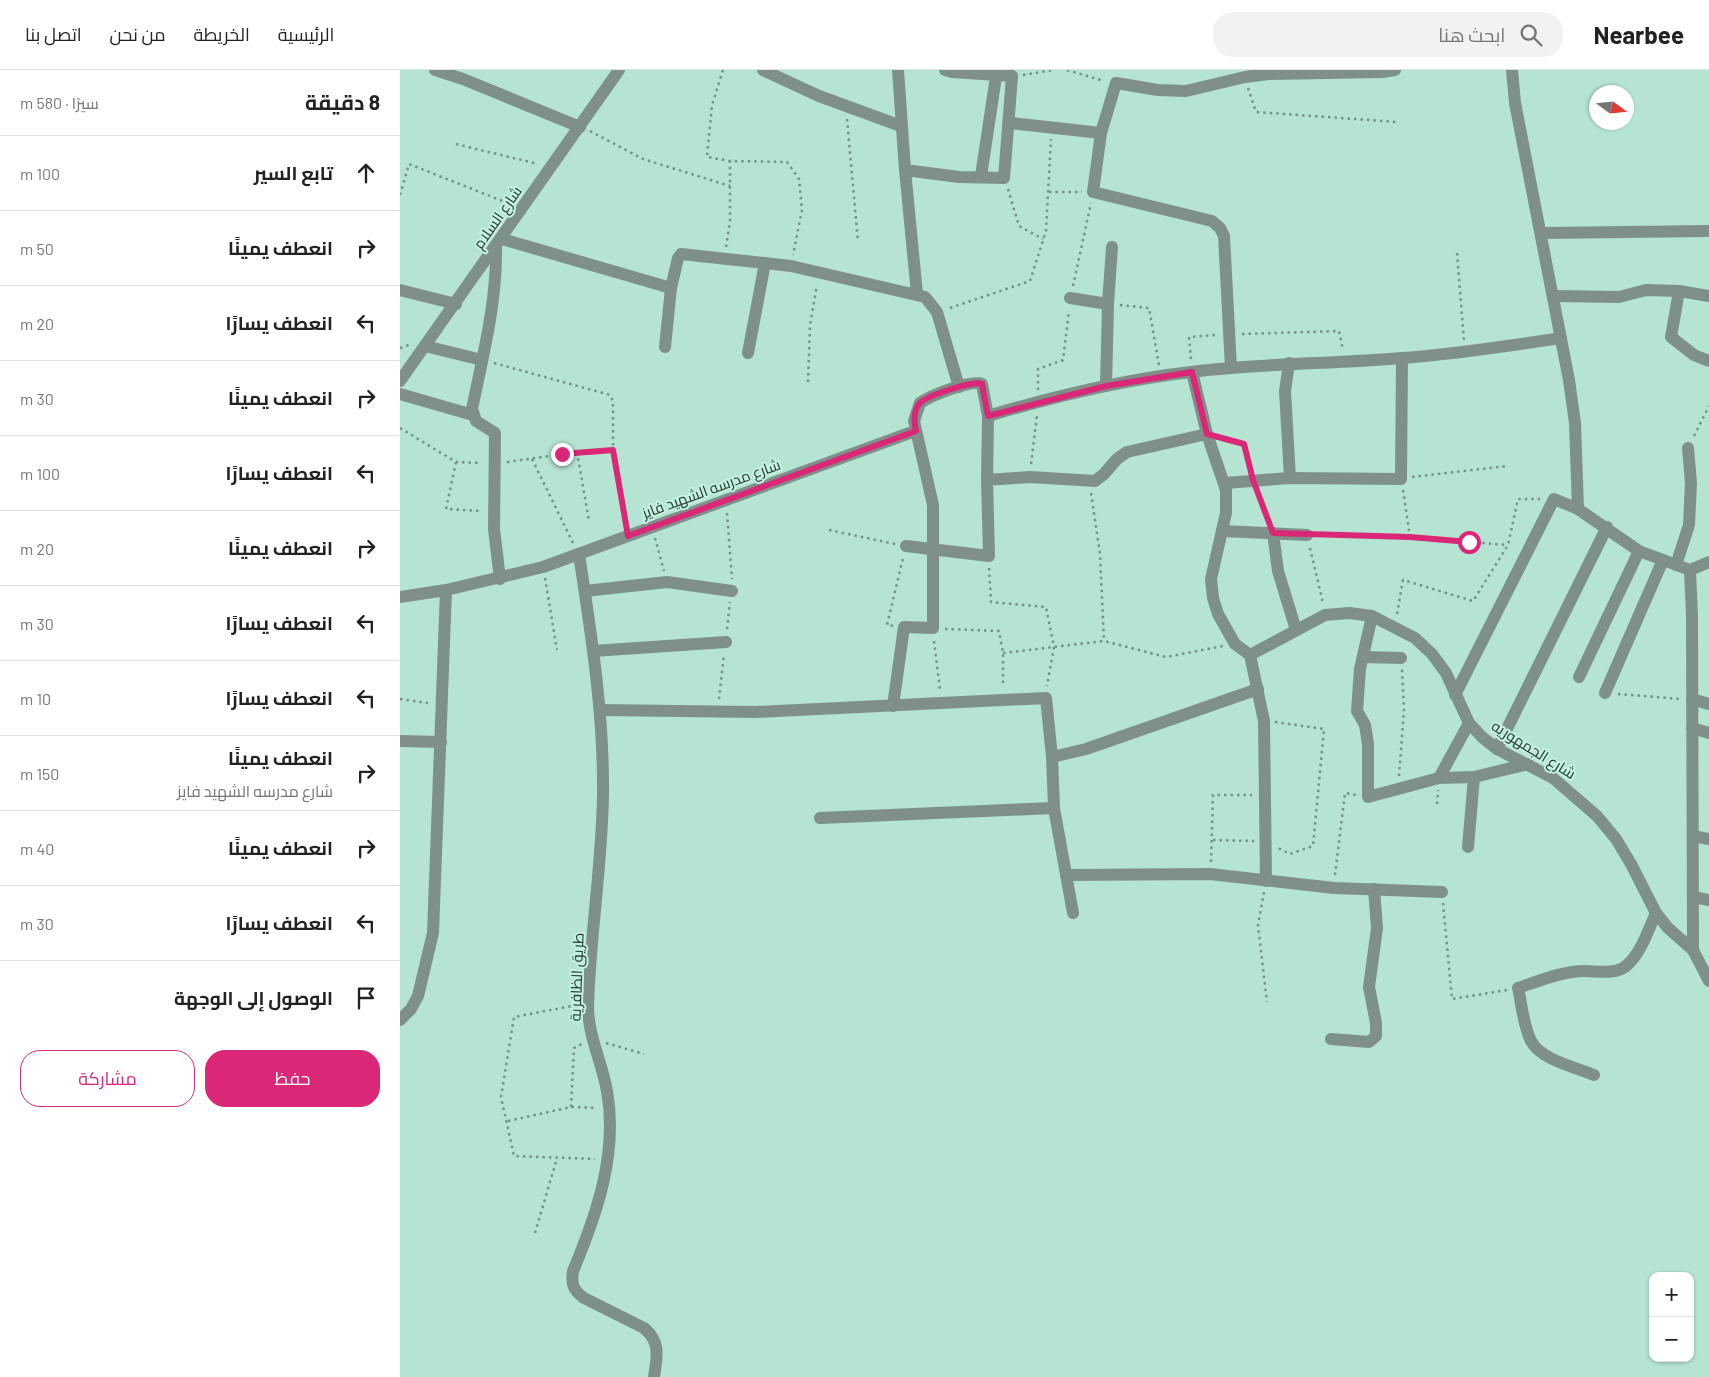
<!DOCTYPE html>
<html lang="ar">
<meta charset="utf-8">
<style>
body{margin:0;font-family:Barlow,Cairo,sans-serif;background:#f2f2f2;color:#222;direction:rtl}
.controls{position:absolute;right:15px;bottom:15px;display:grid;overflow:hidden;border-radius:10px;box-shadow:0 1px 4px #0004}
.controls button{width:45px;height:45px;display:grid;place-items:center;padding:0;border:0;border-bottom:1px solid #e0e0e0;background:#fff;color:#222;font:25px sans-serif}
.compass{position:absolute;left:1189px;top:15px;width:45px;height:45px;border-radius:50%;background:#fff;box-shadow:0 1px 4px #0004;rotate:105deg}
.stop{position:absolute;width:15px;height:15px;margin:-11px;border:4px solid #db2777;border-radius:50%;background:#fff}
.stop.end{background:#db2777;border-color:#fff;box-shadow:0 1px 5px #0008}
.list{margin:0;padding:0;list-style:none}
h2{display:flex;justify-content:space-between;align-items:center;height:65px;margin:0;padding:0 20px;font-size:21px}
h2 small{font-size:16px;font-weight:400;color:#767676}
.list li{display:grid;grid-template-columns:32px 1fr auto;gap:15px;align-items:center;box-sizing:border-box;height:75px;padding:0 20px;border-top:1px solid #e0e0e0}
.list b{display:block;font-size:19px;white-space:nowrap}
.list p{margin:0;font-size:16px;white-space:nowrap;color:#767676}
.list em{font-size:16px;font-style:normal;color:#767676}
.actions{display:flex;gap:10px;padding:15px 20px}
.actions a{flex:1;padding:11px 0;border:1px solid #db2777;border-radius:20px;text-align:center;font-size:18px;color:#db2777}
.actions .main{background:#db2777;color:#fff}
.icon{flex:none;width:28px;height:28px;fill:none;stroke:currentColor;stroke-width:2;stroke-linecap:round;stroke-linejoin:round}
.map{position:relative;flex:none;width:1309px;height:1307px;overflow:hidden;direction:ltr}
header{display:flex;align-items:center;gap:30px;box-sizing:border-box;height:70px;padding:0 25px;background:#fff;border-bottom:1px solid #e0e0e0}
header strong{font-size:24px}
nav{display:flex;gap:28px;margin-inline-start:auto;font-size:18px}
.search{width:350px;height:45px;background:#f2f2f2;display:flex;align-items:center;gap:12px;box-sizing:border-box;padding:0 18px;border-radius:20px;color:#767676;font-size:19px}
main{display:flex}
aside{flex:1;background:#fff}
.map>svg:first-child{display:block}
</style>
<header>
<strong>Nearbee</strong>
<div class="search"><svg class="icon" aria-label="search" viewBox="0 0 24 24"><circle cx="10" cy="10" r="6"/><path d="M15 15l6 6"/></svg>ابحث هنا</div>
<nav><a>الرئيسية</a><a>الخريطة</a><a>من نحن</a><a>اتصل بنا</a></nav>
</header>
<main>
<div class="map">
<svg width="1309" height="1307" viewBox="0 0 1309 1307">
<rect width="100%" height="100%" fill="#b6e4d3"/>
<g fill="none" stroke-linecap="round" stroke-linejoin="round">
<g stroke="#729386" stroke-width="2.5" stroke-dasharray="2.5 4" stroke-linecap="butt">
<polyline points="323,0 312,35 307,87 330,91 387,92 399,109 402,140 393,185"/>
<polyline points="667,0 704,11"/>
<polyline points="623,5 653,0"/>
<polyline points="848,18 856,42 997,52"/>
<polyline points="447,49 458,172"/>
<polyline points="190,61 243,89 330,116"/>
<polyline points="56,74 138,94"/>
<polyline points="608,119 619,156 643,169"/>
<polyline points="649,122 682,122"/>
<polyline points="0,125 9,94 110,134"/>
<polyline points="326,177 330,151 330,91"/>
<polyline points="1057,183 1064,271"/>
<polyline points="673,216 691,133"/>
<polyline points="720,235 749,238 759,295"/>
<polyline points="550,238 630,211 646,161 651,69"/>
<polyline points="842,264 939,261 943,280"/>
<polyline points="0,278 9,275"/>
<polyline points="791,289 789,267 816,265"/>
<polyline points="94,293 210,325 213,331 213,380 225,455"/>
<polyline points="408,312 410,255 417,215"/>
<polyline points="638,320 638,299 663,290 669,241"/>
<polyline points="0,358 56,392 81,393"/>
<polyline points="1294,366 1309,336"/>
<polyline points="822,369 844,374 850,398"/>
<polyline points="177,382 189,451"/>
<polyline points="132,389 173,473"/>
<polyline points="56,392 46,439 81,441"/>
<polyline points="107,392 177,382 213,380"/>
<polyline points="631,394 637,345"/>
<polyline points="1012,407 1108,396"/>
<polyline points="1003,420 1010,467"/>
<polyline points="857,422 868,450"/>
<polyline points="691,423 700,484 704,571"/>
<polyline points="327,443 332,509"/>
<polyline points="429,460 495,474"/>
<polyline points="920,465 1010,467 1108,475"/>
<polyline points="255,468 264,501"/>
<polyline points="910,478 923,533"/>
<polyline points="589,498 591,532 646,537 654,577 647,616"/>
<polyline points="145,508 157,580"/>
<polyline points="997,544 1003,510 1073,531 1108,475 1118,429 1140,429"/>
<polyline points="493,556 487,555 503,488"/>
<polyline points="327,559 330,532"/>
<polyline points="545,559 599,561 603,583 603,617"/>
<polyline points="534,571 540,620"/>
<polyline points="603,583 704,571 766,587 823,576"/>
<polyline points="1218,624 1280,629"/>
<polyline points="0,629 28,633"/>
<polyline points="319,629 324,584"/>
<polyline points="875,652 924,659 913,776 890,784 878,778"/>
<polyline points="999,706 1004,640 1002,599"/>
<polyline points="1037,734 1038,720"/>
<polyline points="813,770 854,771"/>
<polyline points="811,792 813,725 852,725"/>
<polyline points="935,805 945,723 956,725"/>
<polyline points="864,822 858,855 867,932"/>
<polyline points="1043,833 1052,929 1107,920"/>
<polyline points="177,935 114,947 101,1027 114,1086 195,1089"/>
<polyline points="206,973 244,984"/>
<polyline points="171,1037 174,978 182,974"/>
<polyline points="108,1051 171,1037 197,1038"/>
<polyline points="135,1163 157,1088"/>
</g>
<g stroke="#7e9089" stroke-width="12">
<polyline points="35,0 63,9 180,57"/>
<polyline points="363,0 419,26 501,56"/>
<polyline points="498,0 505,100 517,224"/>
<polyline points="1112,0 1115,33 1169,310 1175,353 1178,439"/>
<polyline points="610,53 701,63"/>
<polyline points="505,100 559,107 604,108 612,6 552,2 545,0"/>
<polyline points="581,106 597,0"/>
<polyline points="1142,163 1309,161"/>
<polyline points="102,169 271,218"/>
<path d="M 96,177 C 97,232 83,285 72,339 L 76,351 L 95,363 L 94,459 L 100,509"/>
<polyline points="0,220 56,234"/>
<polyline points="1279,221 1271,267 1294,285 1309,291"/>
<polyline points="1153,226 1219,227 1246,220 1279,221 1309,226"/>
<polyline points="670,228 708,234"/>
<polyline points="25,276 82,290"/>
<polyline points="265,277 271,218 278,188 281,184 391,196 525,227 537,242 559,317"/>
<polyline points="348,283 365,193"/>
<polyline points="889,293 885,321 890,408"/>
<polyline points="831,298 824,166 820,158 812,151 693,122 701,63 716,13 758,20 786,21 845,7 868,4 983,2 995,0"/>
<polyline points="792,302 807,364 826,420 826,443 811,509 813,528 818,544 835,574 850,585 864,651 866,811"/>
<polyline points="0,311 219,0"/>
<polyline points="706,316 708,234 712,177"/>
<polyline points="0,324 73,345"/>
<path d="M 588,346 C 655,326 722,310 791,302 C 862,293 932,294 1003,288 C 1056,284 1108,276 1161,268"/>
<polyline points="825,413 890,408 1001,409 1002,289"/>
<polyline points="822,461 907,465"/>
<polyline points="873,463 878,501 896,560"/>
<polyline points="506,476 589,486 587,410 630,407 695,411 704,404 717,389 727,382 807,364"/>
<path d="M 179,484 C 191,563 204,644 203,725 C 202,795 190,866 188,936 C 188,966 202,992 207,1021 C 218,1083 197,1144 173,1201 C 171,1214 173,1220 184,1228 L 244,1258 C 261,1272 257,1287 254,1307"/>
<polyline points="1276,495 1289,455 1291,413 1288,378"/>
<polyline points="1290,500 1292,546 1293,880"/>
<polyline points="185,521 267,512 332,521"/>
<polyline points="0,527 46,520 143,497 515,361"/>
<polyline points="972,546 960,599 957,641 965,655 968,674 968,727 1039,708 1074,707 1128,694"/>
<polyline points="193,581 326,572"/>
<polyline points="850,585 925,545 949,543 972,546 1015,568 1032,584 1046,603 1069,653 1082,667 1097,679 1153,708 1197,746 1216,769 1231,794 1256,843 1268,858 1293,880 1309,911"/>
<polyline points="963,587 1001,588"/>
<polyline points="1179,607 1239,481"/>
<polyline points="1205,623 1263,490"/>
<polyline points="1055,625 1154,429 1178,439 1239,481 1290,500 1309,492"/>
<polyline points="1292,629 1309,634"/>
<path d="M 493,636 L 504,557 L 533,558 L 533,435 L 514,351 L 520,333 C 530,326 571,309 582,314 L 588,346 L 587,410"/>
<polyline points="200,640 356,642 646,628 652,687 654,738 673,843"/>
<polyline points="1292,658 1309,663"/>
<polyline points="0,671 41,672"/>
<polyline points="1097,679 1207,457"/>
<polyline points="652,687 686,679 858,619"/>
<polyline points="1039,708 1069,653"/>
<polyline points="420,748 654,738"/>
<polyline points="1293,766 1309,769"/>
<polyline points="1068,777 1074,707"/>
<polyline points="666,805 810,804 934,818 1042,822"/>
<polyline points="1294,827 1309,830"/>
<polyline points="0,950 11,939 18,926 33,863 46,520"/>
<polyline points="931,969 969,972 976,966 976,953 969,917 977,858 974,819"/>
<path d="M 1194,1005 C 1175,997 1141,990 1131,971 C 1123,955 1122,935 1118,918 C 1139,911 1162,901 1185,901 C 1198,901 1215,905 1226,896 C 1241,884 1248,860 1256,843"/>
</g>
</g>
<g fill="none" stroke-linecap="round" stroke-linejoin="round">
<path stroke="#db2777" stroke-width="6" d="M 162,384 L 213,380 L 228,466 L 516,361 C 514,352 513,342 519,334 C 525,326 574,310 582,314 L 588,346 L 706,316 L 792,302 L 807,364 L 844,374 L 853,410 L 873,463 L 1010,467 L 1069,472"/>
</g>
<g text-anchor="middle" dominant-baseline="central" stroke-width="4" stroke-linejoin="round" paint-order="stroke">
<g font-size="15" fill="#263831" stroke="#c3f1e0">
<text transform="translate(97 147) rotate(-55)">شارع السلام</text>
<text transform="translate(311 418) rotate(-20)">شارع مدرسه الشهيد فايز</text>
<text transform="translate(1134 679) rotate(32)">شارع الجمهوريه</text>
<text transform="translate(176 907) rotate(-88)">طريق الظافرية</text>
</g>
</g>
</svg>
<div class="controls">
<button>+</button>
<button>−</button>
</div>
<svg class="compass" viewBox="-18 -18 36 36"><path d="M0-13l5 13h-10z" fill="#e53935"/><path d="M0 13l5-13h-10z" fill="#767676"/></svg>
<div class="stop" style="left:1069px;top:472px"></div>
<div class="stop end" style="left:162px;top:384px"></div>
</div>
<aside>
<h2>8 دقيقة<small>سيرًا · 580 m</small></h2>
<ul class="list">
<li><svg class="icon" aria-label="ahead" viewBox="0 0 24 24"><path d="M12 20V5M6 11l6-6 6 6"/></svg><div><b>تابع السير</b></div><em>100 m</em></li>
<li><svg class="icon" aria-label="right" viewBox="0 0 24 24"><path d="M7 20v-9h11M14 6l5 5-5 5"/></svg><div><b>انعطف يمينًا</b></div><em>50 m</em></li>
<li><svg class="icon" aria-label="left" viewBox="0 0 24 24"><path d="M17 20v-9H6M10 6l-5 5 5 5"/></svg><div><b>انعطف يسارًا</b></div><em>20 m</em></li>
<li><svg class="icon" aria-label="right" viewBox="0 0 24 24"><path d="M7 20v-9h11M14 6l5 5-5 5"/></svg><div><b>انعطف يمينًا</b></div><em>30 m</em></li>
<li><svg class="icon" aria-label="left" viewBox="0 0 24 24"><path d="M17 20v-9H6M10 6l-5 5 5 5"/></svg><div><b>انعطف يسارًا</b></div><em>100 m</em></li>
<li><svg class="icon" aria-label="right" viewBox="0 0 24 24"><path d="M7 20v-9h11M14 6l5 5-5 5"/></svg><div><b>انعطف يمينًا</b></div><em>20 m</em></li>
<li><svg class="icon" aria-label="left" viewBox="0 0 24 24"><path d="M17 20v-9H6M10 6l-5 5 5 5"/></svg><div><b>انعطف يسارًا</b></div><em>30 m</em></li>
<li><svg class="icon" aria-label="left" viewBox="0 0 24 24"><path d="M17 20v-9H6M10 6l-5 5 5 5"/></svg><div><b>انعطف يسارًا</b></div><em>10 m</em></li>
<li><svg class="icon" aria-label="right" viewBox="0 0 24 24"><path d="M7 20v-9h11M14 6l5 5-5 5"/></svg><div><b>انعطف يمينًا</b><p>شارع مدرسه الشهيد فايز</p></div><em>150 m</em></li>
<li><svg class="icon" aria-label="right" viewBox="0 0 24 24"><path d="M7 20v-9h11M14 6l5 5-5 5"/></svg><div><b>انعطف يمينًا</b></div><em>40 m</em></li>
<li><svg class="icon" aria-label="left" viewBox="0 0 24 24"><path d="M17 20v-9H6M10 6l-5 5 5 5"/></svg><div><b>انعطف يسارًا</b></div><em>30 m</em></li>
<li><svg class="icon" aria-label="arrive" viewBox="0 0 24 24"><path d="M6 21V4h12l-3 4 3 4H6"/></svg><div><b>الوصول إلى الوجهة</b></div></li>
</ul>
<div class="actions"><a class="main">حفظ</a><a>مشاركة</a></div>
</aside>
</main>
